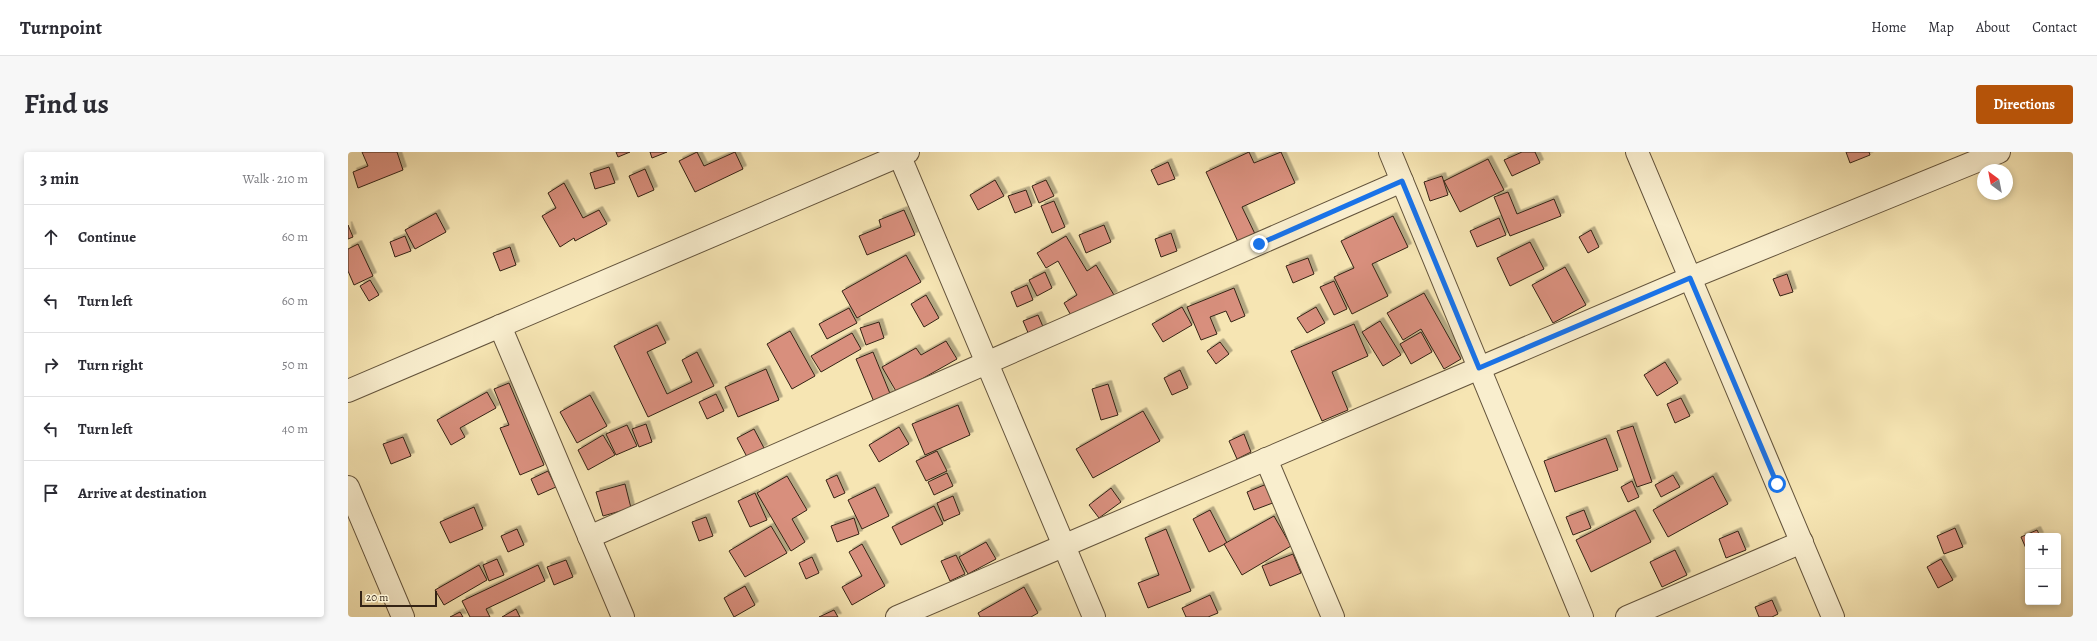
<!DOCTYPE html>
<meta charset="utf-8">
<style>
body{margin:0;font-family:Alegreya,serif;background:#f7f7f7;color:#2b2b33}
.controls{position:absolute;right:12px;bottom:12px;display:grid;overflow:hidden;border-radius:4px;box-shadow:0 2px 6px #0003}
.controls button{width:36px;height:36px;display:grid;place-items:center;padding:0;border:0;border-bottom:1px solid #e1e1e2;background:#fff;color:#2b2b33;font:20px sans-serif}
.compass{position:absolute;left:1629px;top:12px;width:36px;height:36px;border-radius:50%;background:#fff;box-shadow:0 2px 6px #0003;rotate:328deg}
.scale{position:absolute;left:12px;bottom:10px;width:77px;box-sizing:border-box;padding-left:4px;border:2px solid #342315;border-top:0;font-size:11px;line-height:14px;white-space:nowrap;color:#342315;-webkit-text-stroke:3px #f9eece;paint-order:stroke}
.stop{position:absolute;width:12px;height:12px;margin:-9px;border:3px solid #1a73e8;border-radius:50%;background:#fff}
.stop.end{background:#1a73e8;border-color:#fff;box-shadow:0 1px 4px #0008}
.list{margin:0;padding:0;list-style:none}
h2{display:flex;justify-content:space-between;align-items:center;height:52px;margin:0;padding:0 16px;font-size:17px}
h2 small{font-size:13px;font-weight:400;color:#7c7c81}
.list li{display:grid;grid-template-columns:26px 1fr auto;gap:12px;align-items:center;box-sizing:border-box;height:64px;padding:0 16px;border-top:1px solid #e1e1e2}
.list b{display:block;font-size:15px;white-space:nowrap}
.list em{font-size:13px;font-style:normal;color:#7c7c81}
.icon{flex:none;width:22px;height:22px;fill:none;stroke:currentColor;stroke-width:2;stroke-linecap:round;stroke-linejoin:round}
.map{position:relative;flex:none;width:1725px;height:465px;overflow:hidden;border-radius:4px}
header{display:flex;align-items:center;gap:24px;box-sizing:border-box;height:56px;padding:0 20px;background:#fff;border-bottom:1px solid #e1e1e2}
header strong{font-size:19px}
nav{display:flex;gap:22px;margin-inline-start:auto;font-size:14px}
.intro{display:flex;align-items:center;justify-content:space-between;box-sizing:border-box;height:96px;padding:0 24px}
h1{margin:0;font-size:28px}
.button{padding:10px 18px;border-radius:4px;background:#b45309;color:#fff;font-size:14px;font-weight:700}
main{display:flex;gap:24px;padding:0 24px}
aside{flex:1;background:#fff;border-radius:4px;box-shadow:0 2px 6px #0003}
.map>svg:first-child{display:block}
</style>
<header>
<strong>Turnpoint</strong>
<nav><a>Home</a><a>Map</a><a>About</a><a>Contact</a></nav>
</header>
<div class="intro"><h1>Find us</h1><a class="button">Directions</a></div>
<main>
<aside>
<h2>3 min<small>Walk · 210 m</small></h2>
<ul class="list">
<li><svg class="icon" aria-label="ahead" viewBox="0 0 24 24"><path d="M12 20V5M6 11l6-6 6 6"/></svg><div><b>Continue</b></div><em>60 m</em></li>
<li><svg class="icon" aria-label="left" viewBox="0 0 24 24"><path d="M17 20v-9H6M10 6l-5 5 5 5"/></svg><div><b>Turn left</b></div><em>60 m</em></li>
<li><svg class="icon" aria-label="right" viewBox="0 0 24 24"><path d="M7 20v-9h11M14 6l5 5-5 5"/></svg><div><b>Turn right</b></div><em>50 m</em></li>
<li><svg class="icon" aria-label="left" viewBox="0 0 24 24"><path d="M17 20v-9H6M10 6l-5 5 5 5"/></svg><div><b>Turn left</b></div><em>40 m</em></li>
<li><svg class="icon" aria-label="arrive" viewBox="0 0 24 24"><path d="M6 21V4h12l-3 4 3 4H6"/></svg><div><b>Arrive at destination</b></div></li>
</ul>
</aside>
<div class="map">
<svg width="1725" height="465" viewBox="0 0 1725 465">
<defs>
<filter id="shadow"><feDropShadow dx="3.5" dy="-3.5" stdDeviation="0" flood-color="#0004"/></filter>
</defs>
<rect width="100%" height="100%" fill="#f6e5b3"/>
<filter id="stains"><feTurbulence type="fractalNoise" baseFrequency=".005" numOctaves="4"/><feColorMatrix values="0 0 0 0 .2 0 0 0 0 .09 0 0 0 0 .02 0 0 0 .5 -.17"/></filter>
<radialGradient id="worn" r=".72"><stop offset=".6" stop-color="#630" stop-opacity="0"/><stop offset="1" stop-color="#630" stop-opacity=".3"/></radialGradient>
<g fill="#d88f7d" stroke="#342315" filter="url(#shadow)">
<polygon points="14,0 49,0 55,18 10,36 5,20 20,14"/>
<polygon points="268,0 282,0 270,5"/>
<polygon points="302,0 319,0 304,6"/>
<polygon points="349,0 356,14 387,0 395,17 347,40 331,9"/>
<polygon points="901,0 906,11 933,0 947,31 894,55 908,84 891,92 858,20"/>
<polygon points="1174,0 1187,0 1192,11 1164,24 1156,8"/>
<polygon points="1498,0 1521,0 1522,3 1502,11"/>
<polygon points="1140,7 1156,38 1112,60 1096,29"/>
<polygon points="820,10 827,27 810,33 803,18"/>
<polygon points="261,15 267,31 247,37 242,21"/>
<polygon points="297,17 306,38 290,45 281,24"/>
<polygon points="1094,24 1100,43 1082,49 1076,30"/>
<polygon points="647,28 656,44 630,58 622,43"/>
<polygon points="698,28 706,44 691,51 684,34"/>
<polygon points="216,31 235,66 251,58 259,72 227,89 226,86 212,95 194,64 208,56 200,41"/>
<polygon points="678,38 684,54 667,61 660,44"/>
<polygon points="1160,40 1169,62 1206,47 1213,64 1162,84 1146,45"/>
<polygon points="706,49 717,75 704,81 693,54"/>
<polygon points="556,58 567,83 519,103 511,84 533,75 531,68"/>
<polygon points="88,61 98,80 67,97 57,78"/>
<polygon points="1045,64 1060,95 1024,112 1040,144 1004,162 986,125 1006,116 993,89"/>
<polygon points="1151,66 1158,83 1129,95 1122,79"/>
<polygon points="0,73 5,85 0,87"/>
<polygon points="756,73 763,90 738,101 731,83"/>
<polygon points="1243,78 1251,95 1240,101 1231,85"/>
<polygon points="823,81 829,99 813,105 807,87"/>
<polygon points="57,84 63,99 47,105 42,90"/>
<polygon points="718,84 739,119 748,113 766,143 725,167 716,151 729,143 710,109 698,116 689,101"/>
<polygon points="1182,90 1196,117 1162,134 1149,106"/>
<polygon points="10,92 25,124 6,133 0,119 0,97"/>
<polygon points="162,95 168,113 152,119 145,101"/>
<polygon points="558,103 573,130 509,166 494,139"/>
<polygon points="960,106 966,122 945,131 938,114"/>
<polygon points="1217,115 1238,153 1205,171 1184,133"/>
<polygon points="697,120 704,136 689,144 681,128"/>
<polygon points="1439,122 1445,140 1432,144 1425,127"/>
<polygon points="22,128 31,143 21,149 12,134"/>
<polygon points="986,129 999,157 986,163 972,135"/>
<polygon points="679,133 685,148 669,155 663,140"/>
<polygon points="886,136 897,164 883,170 878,159 862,165 869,182 853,188 839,155"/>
<polygon points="1076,141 1113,207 1096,217 1073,177 1055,188 1039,161"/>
<polygon points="578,143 591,166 576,175 563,152"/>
<polygon points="834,155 844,173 815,190 804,172"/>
<polygon points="968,155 977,171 959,181 949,166"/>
<polygon points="501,156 509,171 479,187 471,172"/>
<polygon points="690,163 696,177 681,183 675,169"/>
<polygon points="1032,169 1053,203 1035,214 1014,180"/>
<polygon points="531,170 536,186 518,193 512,176"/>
<polygon points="1006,172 1020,204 984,220 1000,258 974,269 943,199"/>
<polygon points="309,173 318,191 299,200 319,242 344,230 334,208 349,200 366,234 300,265 266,194"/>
<polygon points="442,179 467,224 444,237 419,192"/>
<polygon points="1073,180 1084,200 1063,212 1052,192"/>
<polygon points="504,181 513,197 473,220 463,204"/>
<polygon points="598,189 609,207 549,241 534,215 568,196 573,203"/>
<polygon points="872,190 881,202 868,212 859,199"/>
<polygon points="525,200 543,244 526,250 508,207"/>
<polygon points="1317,210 1330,231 1309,244 1296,223"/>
<polygon points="418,217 431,248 390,265 377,235"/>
<polygon points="832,218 840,236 824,243 816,226"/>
<polygon points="161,231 196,313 172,323 152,276 161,273 146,237"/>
<polygon points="760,232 770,263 753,268 744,237"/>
<polygon points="139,240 148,256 112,276 117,285 103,293 89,268"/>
<polygon points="368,242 376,259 359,267 351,250"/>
<polygon points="242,243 259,274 229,291 212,260"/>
<polygon points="1333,246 1342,264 1327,271 1319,252"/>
<polygon points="610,253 622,283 577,303 564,272"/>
<polygon points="795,259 812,289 745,326 728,297"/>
<polygon points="298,272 304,290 291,295 284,277"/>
<polygon points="279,273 289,294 268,303 258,282"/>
<polygon points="1285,274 1304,330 1289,335 1269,279"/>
<polygon points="551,275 561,292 531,310 521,293"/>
<polygon points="406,277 416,296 399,305 389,286"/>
<polygon points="896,282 903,300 889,307 881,289"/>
<polygon points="255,283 267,303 240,318 230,298"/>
<polygon points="55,285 63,304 43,312 35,292"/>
<polygon points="1258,286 1270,318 1207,340 1196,309"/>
<polygon points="589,299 599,319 578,329 568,309"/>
<polygon points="200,319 208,335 190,343 183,327"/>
<polygon points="599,321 605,334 586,343 580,330"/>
<polygon points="489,323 497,341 486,346 478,328"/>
<polygon points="1325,323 1332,335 1313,345 1307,333"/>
<polygon points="439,324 459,358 444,367 457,390 443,399 409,341"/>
<polygon points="1365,324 1380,352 1320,385 1305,358"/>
<polygon points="931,327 938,346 906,358 899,340"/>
<polygon points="1284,329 1291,345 1280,350 1273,335"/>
<polygon points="277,332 283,356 255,364 248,340"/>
<polygon points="527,335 541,364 514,377 500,348"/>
<polygon points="763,336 773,350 751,366 741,353"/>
<polygon points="407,341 419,368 402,375 390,349"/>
<polygon points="605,344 612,362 596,369 589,351"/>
<polygon points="586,354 595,372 553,393 544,375"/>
<polygon points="126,355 135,377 102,391 92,370"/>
<polygon points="862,358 879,391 861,400 845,367"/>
<polygon points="1236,358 1243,376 1225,383 1218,365"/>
<polygon points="1287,358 1303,390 1243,420 1228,388"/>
<polygon points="926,364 943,394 894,423 876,392"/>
<polygon points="358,365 365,384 351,389 344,370"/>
<polygon points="506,366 511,382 489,390 483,374"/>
<polygon points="423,374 439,401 397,425 381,399"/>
<polygon points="1607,376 1615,395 1596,402 1589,384"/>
<polygon points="169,377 176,393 160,400 153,384"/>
<polygon points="818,377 843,439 800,456 790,431 811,423 797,386"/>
<polygon points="1689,378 1692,384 1680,384 1680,401 1673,385"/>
<polygon points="1390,379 1398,398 1378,406 1371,387"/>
<polygon points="638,390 648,407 620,422 611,405"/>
<polygon points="514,392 537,434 504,453 494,435 514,424 501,400"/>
<polygon points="1327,398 1339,423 1314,435 1302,410"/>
<polygon points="945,402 953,421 922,434 914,414"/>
<polygon points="608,403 617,422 602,429 593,409"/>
<polygon points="464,405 471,421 458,427 451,411"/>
<polygon points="149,407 156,423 141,429 135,413"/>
<polygon points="1593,407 1605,428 1590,436 1579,415"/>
<polygon points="218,408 225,425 206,433 199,415"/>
<polygon points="131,413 139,428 96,453 87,438"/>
<polygon points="190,413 197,429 138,457 142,465 122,465 114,449"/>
<polygon points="397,434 407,453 386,465 376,446"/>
<polygon points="676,435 690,461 683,465 632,465 630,461"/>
<polygon points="862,443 870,461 860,465 838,465 834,456"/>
<polygon points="1424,448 1430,462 1424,465 1411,465 1407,455"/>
<polygon points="168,457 172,465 154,465"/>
<polygon points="486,458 490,465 471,465"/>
<polygon points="112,460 115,465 102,465"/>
</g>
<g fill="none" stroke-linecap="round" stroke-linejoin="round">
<g stroke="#64543c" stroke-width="24">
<g id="minor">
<polyline points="550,0 746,465"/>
<polyline points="1042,0 1234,465"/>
<polyline points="1289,0 1485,465"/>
<polyline points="152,174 275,465"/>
<polyline points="0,239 560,0"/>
<polyline points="918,307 985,465"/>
<polyline points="0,335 55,465"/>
<polyline points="241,385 1054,29"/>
<polyline points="549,465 1342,126 1651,0"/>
<polyline points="1279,465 1454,390"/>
</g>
</g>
<use href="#minor" stroke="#f9eece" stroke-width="22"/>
</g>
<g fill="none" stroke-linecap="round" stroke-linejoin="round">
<polyline stroke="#1a73e8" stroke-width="5" points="911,92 1054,29 1131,216 1342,126 1429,332"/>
</g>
<rect width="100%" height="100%" filter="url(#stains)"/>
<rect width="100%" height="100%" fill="url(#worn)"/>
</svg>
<div class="controls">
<button>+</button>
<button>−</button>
</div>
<svg class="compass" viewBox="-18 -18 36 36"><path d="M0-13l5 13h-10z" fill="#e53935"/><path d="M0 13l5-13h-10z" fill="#7c7c81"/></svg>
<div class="scale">20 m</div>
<div class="stop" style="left:1429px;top:332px"></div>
<div class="stop end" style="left:911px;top:92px"></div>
</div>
</main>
